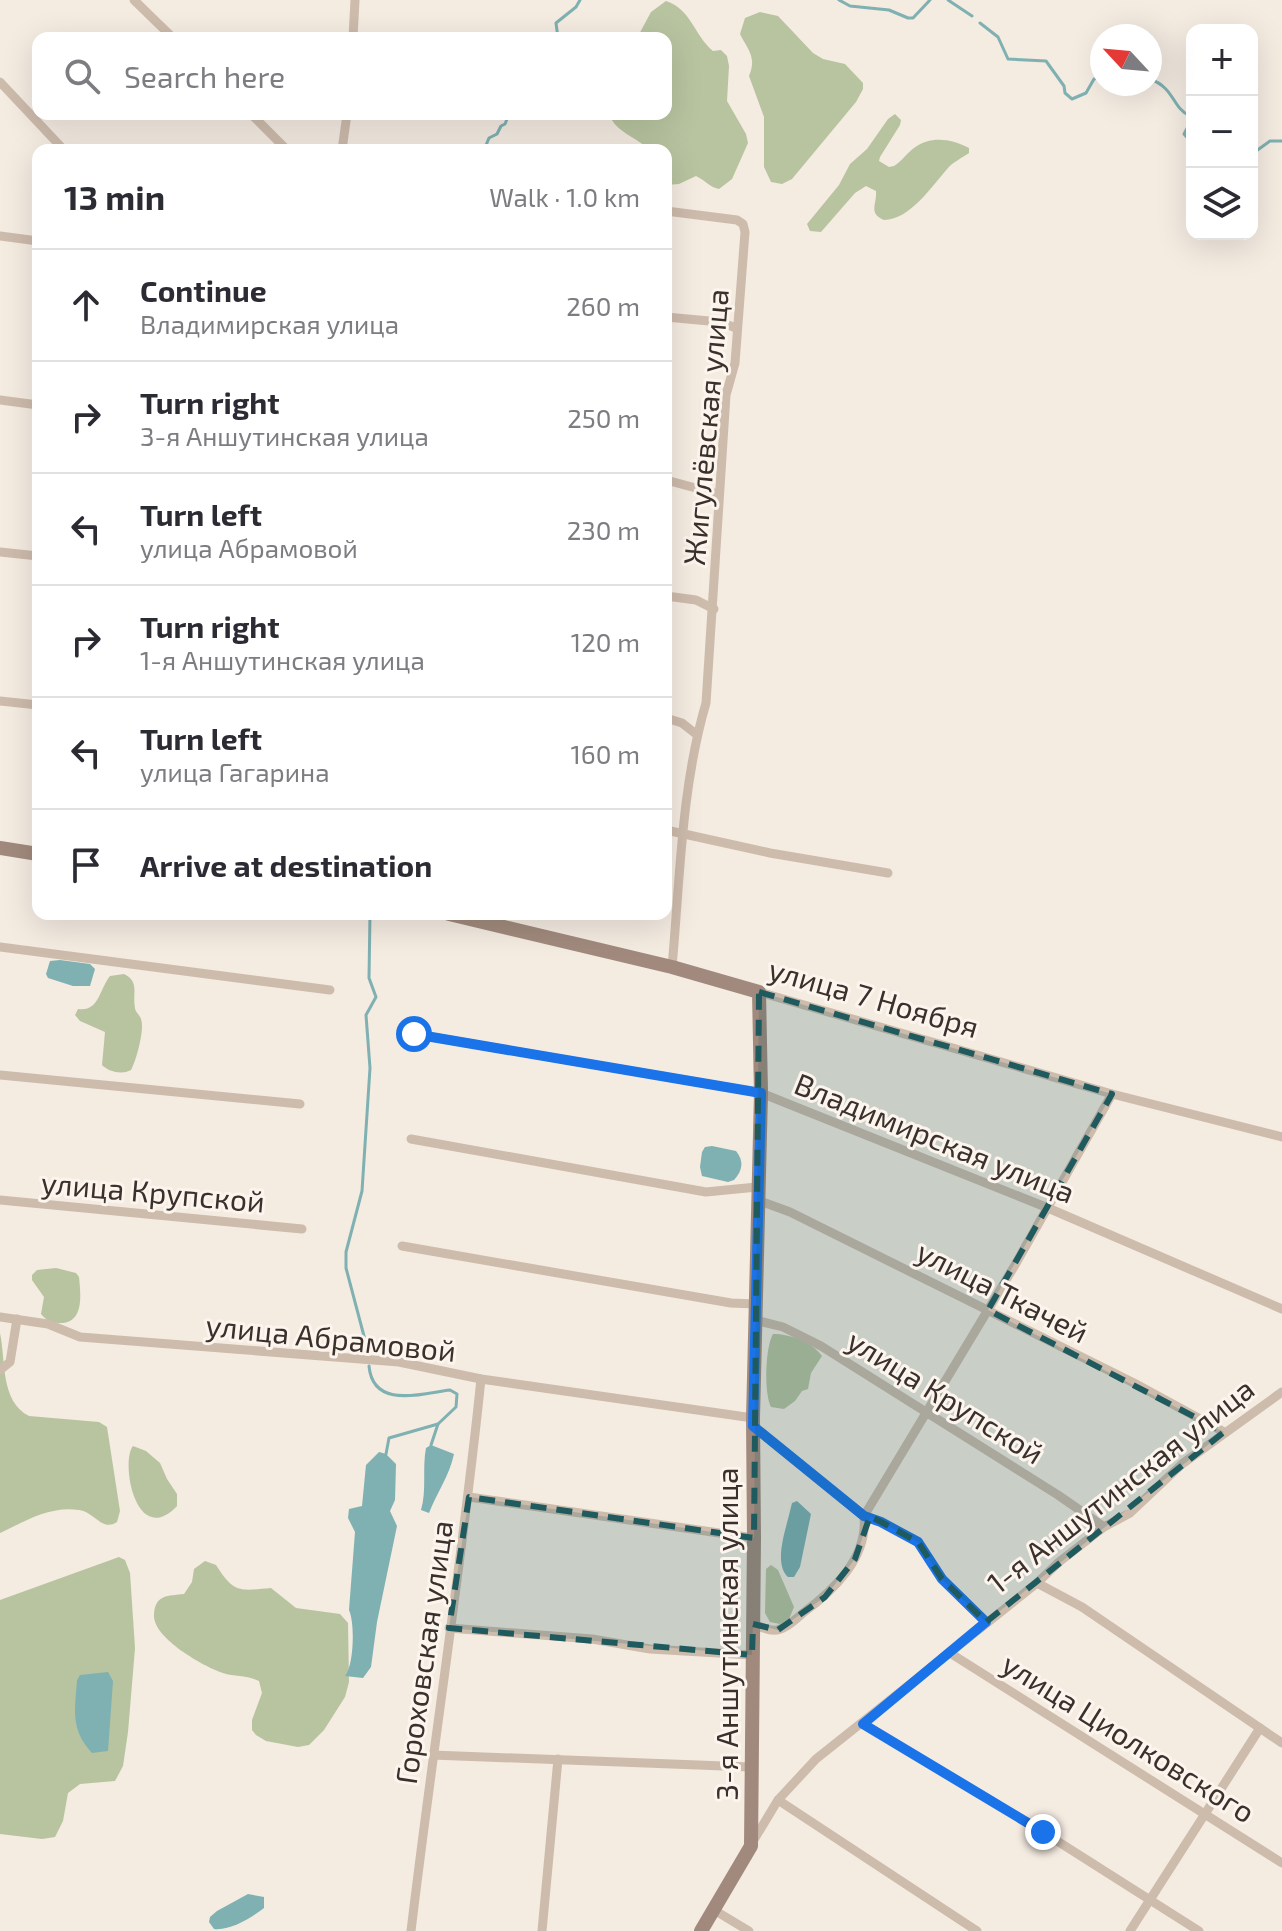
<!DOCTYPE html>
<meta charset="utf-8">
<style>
body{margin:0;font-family:"Exo 2",sans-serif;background:#f7f7f7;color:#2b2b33}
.controls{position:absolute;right:24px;top:24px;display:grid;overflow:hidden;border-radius:16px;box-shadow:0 8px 32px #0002}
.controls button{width:72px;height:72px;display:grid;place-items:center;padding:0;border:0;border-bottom:2px solid #e1e1e2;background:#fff;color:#2b2b33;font:40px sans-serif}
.compass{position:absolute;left:1090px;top:24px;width:72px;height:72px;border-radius:50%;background:#fff;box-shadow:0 8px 32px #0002;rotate:296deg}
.stop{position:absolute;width:24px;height:24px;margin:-18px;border:6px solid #1a73e8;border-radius:50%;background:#fff}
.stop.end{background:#1a73e8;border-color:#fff;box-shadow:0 2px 8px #0008}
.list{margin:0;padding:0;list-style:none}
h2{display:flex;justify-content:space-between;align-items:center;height:104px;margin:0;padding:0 32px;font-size:34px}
h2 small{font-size:26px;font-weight:400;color:#7c7c81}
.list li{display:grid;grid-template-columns:52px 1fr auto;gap:24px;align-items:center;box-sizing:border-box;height:112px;padding:0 32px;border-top:2px solid #e1e1e2}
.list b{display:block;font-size:30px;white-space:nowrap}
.list p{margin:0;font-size:26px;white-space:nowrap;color:#7c7c81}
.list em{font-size:26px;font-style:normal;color:#7c7c81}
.icon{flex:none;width:44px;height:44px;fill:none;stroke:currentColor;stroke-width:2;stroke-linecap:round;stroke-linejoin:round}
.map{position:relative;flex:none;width:1282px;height:1931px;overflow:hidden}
.search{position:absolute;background:#fff;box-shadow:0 8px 32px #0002;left:32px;top:32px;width:640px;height:88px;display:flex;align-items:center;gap:20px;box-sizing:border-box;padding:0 28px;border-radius:16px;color:#7c7c81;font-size:30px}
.panel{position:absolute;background:#fff;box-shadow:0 8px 32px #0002;left:32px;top:144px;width:640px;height:776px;border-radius:16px}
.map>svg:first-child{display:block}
</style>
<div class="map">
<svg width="1282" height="1931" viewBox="0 0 1282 1931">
<rect width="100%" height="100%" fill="#f4ebe1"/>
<g fill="#b8c4a0">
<path d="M 666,1 C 691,9 694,35 713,51 L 721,50 L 727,56 L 729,66 L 727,101 L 746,134 L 748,143 L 732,179 L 719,189 C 709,187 705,180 696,176 L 679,184 L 666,185 L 666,150 L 649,150 C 636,136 616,133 609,114 L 666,114 L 666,38 L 637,38 L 651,12 Z"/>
<path d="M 760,12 L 778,16 L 813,53 L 823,59 L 845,64 L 863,83 L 863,89 L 856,102 L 792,179 L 782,184 L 771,182 L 764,167 L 764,117 L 749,76 C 757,57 748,50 740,34 L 745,18 Z"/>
<path d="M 895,114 L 901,120 L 900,125 L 880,157 L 879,161 L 889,167 L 894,166 C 902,161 907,153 914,148 C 931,135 952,139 969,148 L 969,153 C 962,158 953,162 948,168 C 931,187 911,219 884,220 C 868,213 877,205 876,191 L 866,186 L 855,193 L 821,232 L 810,231 L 807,224 L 839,185 L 850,164 L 867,149 L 888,119 Z"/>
<path d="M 124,974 C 140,982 132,993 135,1008 C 135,1012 140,1015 141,1019 C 145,1029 136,1061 131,1070 C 122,1075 109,1072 102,1065 L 105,1032 L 80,1021 L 75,1015 L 78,1009 C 99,1012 99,990 110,976 Z"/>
<path d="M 56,1268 L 76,1273 L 79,1277 C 81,1296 84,1325 58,1323 C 50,1322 46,1320 41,1314 L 44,1297 L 32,1280 L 32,1275 L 37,1270 Z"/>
<path d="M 0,1333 C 6,1361 0,1401 29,1416 L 99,1422 L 107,1427 L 120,1511 L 117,1522 C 102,1532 95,1512 79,1510 C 49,1506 26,1521 0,1533 Z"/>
<path d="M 773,1334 C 790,1334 812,1342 822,1356 L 811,1373 L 808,1389 L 802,1391 L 795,1401 L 784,1409 L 771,1407 C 764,1393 765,1348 773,1334 Z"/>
<path d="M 133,1446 L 146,1451 L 160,1463 L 167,1479 L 177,1494 L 177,1506 C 136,1549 120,1462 133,1446 Z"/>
<polygon points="119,1557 125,1560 130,1573 135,1648 128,1732 123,1766 115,1781 80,1784 68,1793 63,1821 55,1837 42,1839 0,1834 0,1600"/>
<path d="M 205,1561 L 216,1565 C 234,1593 238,1591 271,1588 L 296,1608 L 340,1614 L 348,1623 L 349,1682 L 345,1697 L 324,1730 L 309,1745 L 298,1747 L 266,1741 L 256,1735 L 252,1730 L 252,1720 L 262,1693 L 259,1681 C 247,1675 235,1677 223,1673 C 203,1666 153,1638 154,1615 C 155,1594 168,1596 184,1594 L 192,1582 L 194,1569 Z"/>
<polygon points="771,1565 778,1570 794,1607 789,1619 780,1624 770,1622 765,1613 766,1569"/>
</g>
<g fill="#7fb0b2">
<polygon points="60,960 90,964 95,969 90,986 73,986 48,978 46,974 50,961"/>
<path d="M 712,1146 L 736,1151 C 744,1161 743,1170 734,1180 L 728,1182 L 702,1176 L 700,1167 L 702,1152 L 705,1147 Z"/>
<path d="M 431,1445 L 454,1454 C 449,1477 437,1492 429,1513 L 421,1510 C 427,1490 422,1469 426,1448 Z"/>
<path d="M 379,1452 L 386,1454 L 396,1464 L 395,1500 L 390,1511 L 397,1526 L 377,1622 L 371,1667 L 363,1678 L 345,1676 C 354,1665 355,1623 349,1610 L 355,1532 L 348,1518 L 349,1509 L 362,1506 L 366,1465 Z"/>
<path d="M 797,1501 L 811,1514 L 800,1567 L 794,1577 L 788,1577 C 773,1563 786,1529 790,1511 L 792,1503 Z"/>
<path d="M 108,1672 L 113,1681 L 108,1751 L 92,1753 C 70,1729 75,1710 77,1680 L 80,1675 Z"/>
<path d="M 248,1894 L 264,1897 L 264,1908 C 251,1918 230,1931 214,1929 L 209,1922 L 210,1917 L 217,1911 Z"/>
</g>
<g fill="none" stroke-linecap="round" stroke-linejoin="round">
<g stroke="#7fb0b2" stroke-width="3">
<polyline points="839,0 850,6 889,10 908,18 913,18 930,0"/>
<polyline points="948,0 972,16"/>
<polyline points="980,23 998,37 1008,59 1046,61 1064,86 1065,93 1072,99 1086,93 1094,79 1102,77"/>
<polyline points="558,38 556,23 576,7 580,0"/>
<path d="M 1150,79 C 1175,88 1172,108 1190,116 L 1191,121 L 1184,134 L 1192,143"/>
<polyline points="484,150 489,138 497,134 501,126 505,124 509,114"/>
<polyline points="1252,154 1270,141 1282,141"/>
<polyline points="369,1355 346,1268 346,1252 362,1191 370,1068 366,1015 376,997 369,978 370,914"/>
<path d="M 369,1366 C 373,1410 423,1393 450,1390 L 457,1394 L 456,1407 L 438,1424 L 431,1445"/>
<polyline points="386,1454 389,1438 438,1424"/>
</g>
<g stroke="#cdbbac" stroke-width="9">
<polyline points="134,0 173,38"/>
<polyline points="353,38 355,0"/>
<polyline points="0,82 64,150"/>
<polyline points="251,114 287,150"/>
<polyline points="342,150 347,114"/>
<path d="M 666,211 L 737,220 L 743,224 L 745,232 L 735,363 L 726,395 L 706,703 C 681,788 680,880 672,967"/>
<polyline points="0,236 38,241"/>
<polyline points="666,317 720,322 736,328"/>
<polyline points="0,400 38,405"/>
<polyline points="666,480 718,494"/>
<polyline points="0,552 38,556"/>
<polyline points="666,596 696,600 714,609"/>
<polyline points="0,701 38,705"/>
<polyline points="666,718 682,723 696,734"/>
<polyline points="666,830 770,853 888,873"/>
<polyline points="0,947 330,990"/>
<polyline points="759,992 1112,1094 1282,1137"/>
<polyline points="414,1034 761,1093 1048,1208 1282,1309"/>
<polyline points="0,1075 300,1104"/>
<polyline points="411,1139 706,1192 757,1187"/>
<polyline points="0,1200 302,1229"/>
<polyline points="757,1200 790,1212 1134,1383 1224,1432"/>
<polyline points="402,1246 731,1303 756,1304"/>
<polyline points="0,1317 48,1324 80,1337 399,1362 481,1379 753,1418"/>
<polyline points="755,1320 783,1327 821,1346 1058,1495 1104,1527"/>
<polyline points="0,1370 10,1362 17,1319"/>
<polyline points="753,1426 864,1516 881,1522 918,1542 942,1579 986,1622"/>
<polyline points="469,1497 754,1538"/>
<polyline points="1037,1583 1082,1607 1282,1743"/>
<path d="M 753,1624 C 760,1626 769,1632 777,1630 C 787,1628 796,1619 803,1613 C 834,1590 868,1558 864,1516 L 1015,1265 L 1112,1094"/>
<polyline points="449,1628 592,1639 650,1649 752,1655"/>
<polyline points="950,1653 1282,1863"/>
<polyline points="863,1724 1043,1832 1199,1931"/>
<polyline points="432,1755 750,1767"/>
<polyline points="778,1800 977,1931"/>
<polyline points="752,1843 778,1800 816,1759 1037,1583 1059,1562 1104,1527 1130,1513 1182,1464 1282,1392"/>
<polyline points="714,1910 749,1931"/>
<path d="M 411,1931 C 433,1747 462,1564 481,1379"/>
<polyline points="542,1931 558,1759"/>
<polyline points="1130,1931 1260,1728"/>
</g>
<g stroke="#a18a7d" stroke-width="14">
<polyline points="0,848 38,854"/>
<polyline points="449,914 672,967 759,992 761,1093 753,1418 754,1538 751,1846 701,1931"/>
</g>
</g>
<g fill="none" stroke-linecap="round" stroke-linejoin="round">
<polyline stroke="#1a73e8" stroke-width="10" points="414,1034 761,1093 753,1426 864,1516 881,1522 918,1542 942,1579 986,1622 863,1724 1043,1832"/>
</g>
<path fill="#1f5a5e" fill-opacity="0.2" stroke="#1f5a5e" stroke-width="6" stroke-dasharray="16 10" stroke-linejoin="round" d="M 759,992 L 1112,1094 L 988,1310 L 1224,1432 L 986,1622 L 942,1579 L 918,1542 L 870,1516 L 855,1559 L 825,1597 L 778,1630 L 753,1624 L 752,1655 L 449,1628 L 469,1497 L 754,1538 Z"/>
<g text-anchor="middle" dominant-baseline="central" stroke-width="6" stroke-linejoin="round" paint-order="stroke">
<g font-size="30" fill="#3b302b" stroke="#fbf5ee">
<text transform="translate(705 427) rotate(-85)">Жигулёвская улица</text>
<text transform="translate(874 997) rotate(16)">улица 7 Ноября</text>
<text transform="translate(935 1137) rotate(22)">Владимирская улица</text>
<text transform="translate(153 1191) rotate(5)">улица Крупской</text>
<text transform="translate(1003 1291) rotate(27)">улица Ткачей</text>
<text transform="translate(331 1337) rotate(6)">улица Абрамовой</text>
<text transform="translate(946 1396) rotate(32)">улица Крупской</text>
<text transform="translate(1120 1485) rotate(-38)">1-я Аншутинская улица</text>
<text transform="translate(726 1634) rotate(-90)">3-я Аншутинская улица</text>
<text transform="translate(423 1652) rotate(-82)">Гороховская улица</text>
<text transform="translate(1129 1737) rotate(32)">улица Циолковского</text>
</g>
</g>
</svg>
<div class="controls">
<button>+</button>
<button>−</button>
<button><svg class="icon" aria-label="layers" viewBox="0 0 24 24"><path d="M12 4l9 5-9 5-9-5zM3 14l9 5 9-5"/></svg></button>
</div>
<svg class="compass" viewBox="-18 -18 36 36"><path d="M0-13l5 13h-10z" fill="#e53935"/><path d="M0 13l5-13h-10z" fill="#7c7c81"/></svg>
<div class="stop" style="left:414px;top:1034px"></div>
<div class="stop end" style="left:1043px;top:1832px"></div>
<div class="search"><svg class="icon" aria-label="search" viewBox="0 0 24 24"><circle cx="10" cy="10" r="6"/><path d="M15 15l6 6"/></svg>Search here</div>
<section class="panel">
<h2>13 min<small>Walk · 1.0 km</small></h2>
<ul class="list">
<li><svg class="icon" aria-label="ahead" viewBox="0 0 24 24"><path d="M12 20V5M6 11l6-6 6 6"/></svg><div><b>Continue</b><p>Владимирская улица</p></div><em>260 m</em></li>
<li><svg class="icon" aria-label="right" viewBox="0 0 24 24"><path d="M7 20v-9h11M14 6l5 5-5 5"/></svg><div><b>Turn right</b><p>3-я Аншутинская улица</p></div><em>250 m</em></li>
<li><svg class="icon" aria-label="left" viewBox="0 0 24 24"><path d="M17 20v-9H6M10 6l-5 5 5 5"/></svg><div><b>Turn left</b><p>улица Абрамовой</p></div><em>230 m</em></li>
<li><svg class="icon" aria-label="right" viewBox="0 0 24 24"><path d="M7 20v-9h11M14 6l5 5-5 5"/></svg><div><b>Turn right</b><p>1-я Аншутинская улица</p></div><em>120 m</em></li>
<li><svg class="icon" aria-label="left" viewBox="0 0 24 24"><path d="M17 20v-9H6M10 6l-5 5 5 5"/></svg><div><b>Turn left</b><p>улица Гагарина</p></div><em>160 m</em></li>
<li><svg class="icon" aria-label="arrive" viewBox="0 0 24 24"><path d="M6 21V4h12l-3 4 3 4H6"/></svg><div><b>Arrive at destination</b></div></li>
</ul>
</section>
</div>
